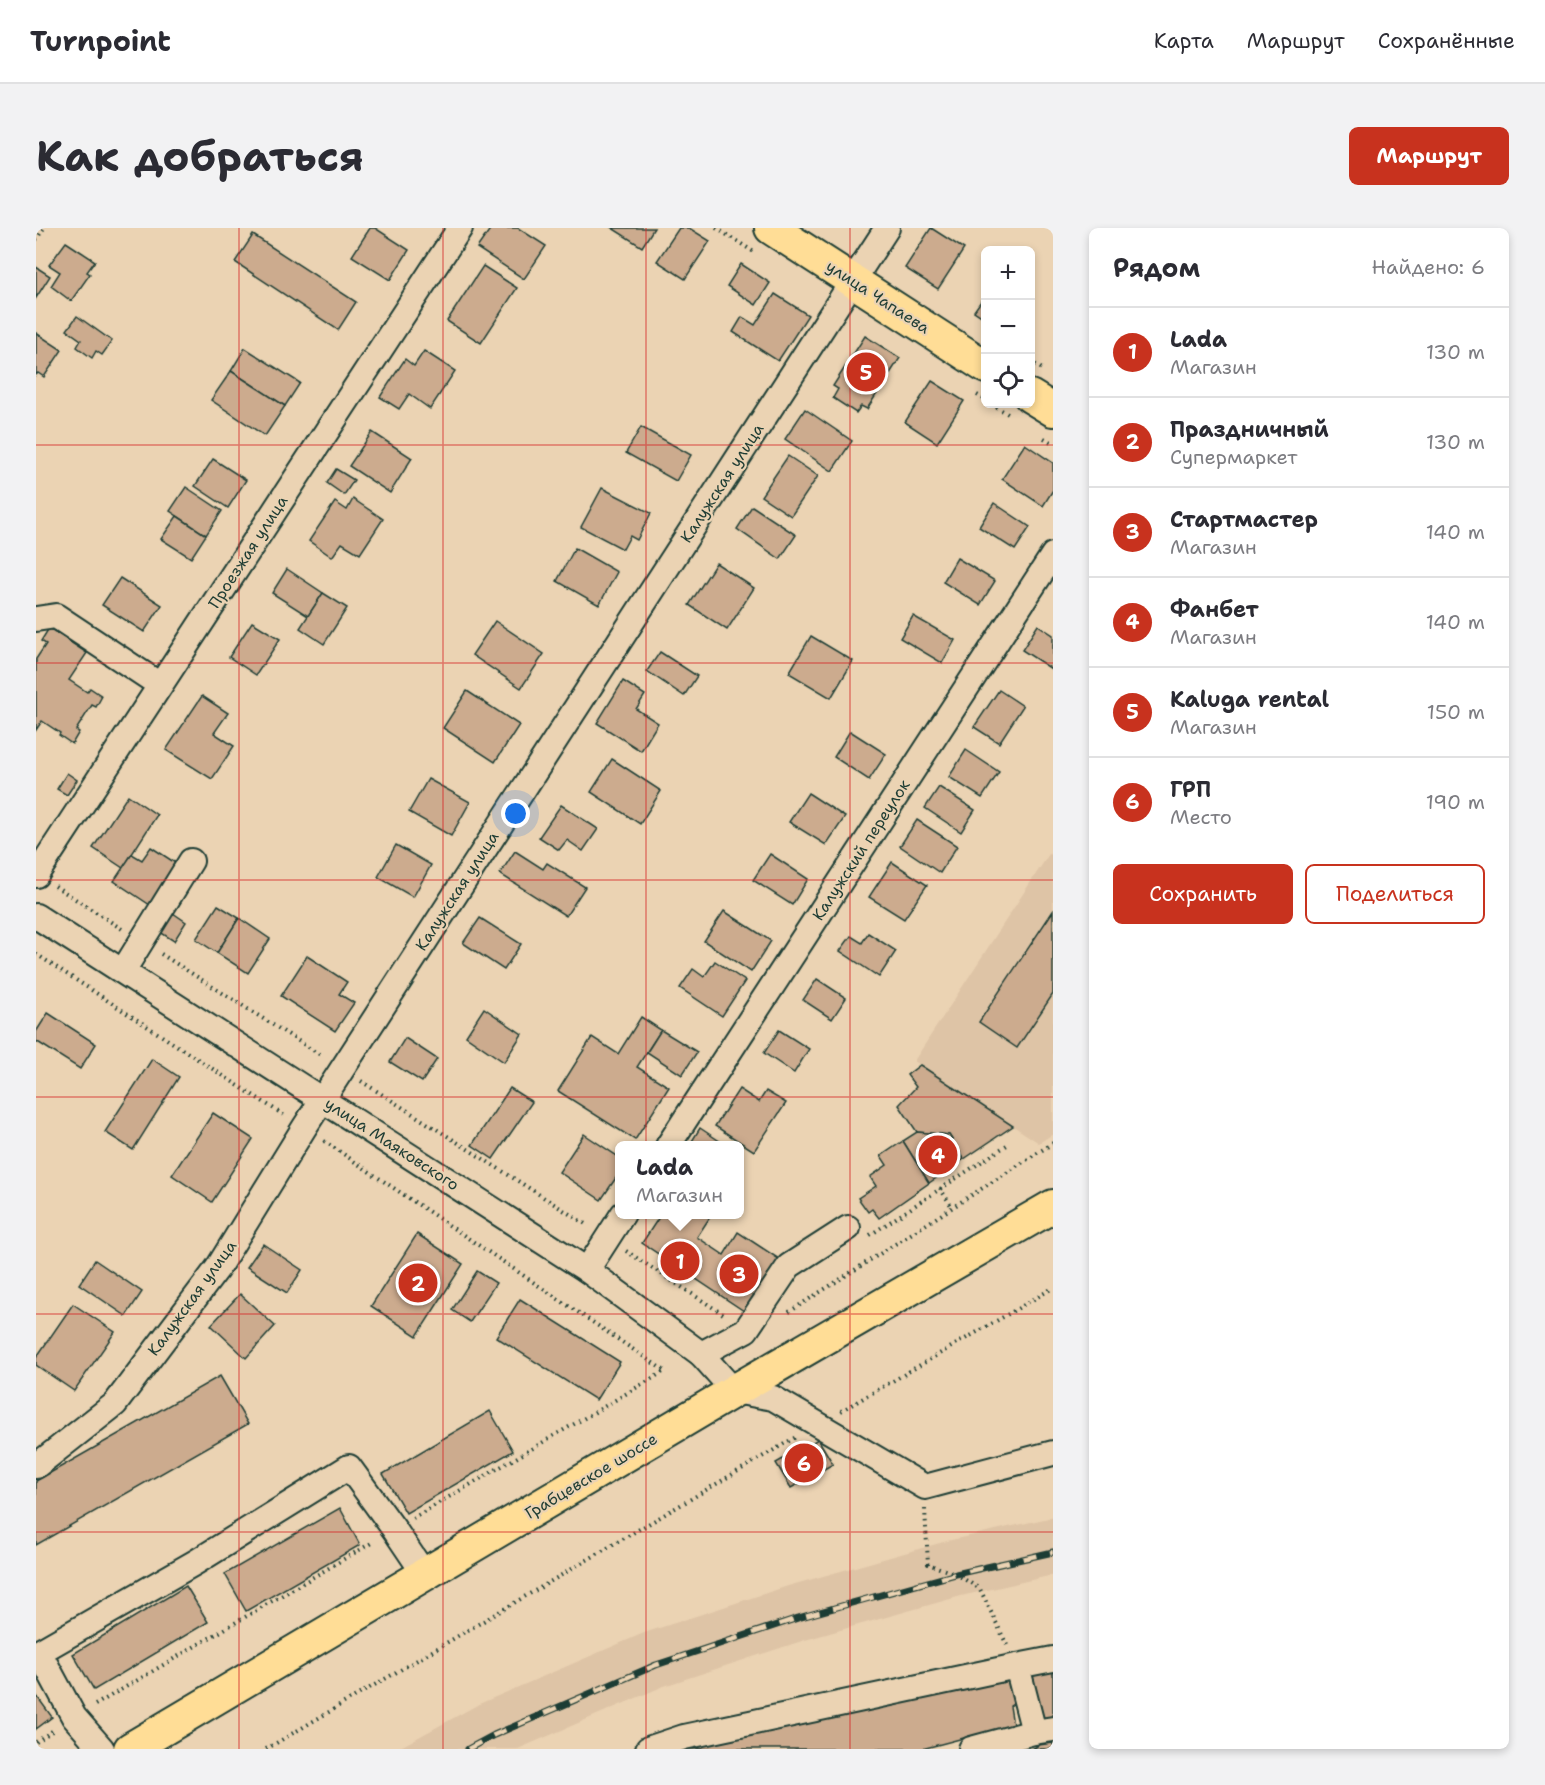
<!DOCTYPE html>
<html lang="ru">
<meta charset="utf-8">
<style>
body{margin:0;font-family:"Shantell Sans",sans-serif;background:#f2f2f3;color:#2b2b33}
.controls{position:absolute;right:18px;top:18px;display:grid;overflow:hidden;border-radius:9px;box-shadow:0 3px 9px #0003}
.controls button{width:54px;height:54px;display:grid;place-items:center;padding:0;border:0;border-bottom:2px solid #e1e1e2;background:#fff;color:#2b2b33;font:30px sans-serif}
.you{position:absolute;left:480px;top:586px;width:21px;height:21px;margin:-15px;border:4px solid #fff;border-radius:50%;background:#1a73e8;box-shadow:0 0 0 9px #1a73e833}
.badge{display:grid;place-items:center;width:39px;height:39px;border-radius:50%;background:#c8321e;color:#fff;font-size:20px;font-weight:700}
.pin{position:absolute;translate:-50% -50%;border:3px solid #fff;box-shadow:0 2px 6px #0006}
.popup{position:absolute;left:579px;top:913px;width:129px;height:78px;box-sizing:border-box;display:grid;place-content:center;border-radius:9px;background:#fff;filter:drop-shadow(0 2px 4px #0005);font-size:20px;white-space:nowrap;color:#7c7c81}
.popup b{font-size:22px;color:#2b2b33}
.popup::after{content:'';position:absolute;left:50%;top:100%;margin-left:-12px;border:12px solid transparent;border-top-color:#fff}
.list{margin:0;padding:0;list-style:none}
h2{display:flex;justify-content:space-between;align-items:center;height:78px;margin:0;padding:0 24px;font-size:26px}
h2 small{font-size:20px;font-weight:400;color:#7c7c81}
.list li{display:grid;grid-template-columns:39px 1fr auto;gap:18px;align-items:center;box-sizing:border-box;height:90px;padding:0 24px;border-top:2px solid #e1e1e2}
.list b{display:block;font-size:22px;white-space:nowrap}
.list p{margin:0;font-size:20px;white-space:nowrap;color:#7c7c81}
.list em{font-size:20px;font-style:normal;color:#7c7c81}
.actions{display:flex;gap:12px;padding:18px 24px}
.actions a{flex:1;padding:14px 0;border:2px solid #c8321e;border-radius:9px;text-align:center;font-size:21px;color:#c8321e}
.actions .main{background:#c8321e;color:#fff}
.icon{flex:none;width:33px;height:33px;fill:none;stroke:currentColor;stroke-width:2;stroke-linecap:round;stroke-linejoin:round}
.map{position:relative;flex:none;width:1017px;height:1521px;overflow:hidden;border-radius:9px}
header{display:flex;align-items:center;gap:36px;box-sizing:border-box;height:84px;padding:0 30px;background:#fff;border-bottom:2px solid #e1e1e2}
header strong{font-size:28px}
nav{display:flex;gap:33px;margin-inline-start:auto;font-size:21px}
.intro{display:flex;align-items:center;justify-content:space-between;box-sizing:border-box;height:144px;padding:0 36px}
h1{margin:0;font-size:42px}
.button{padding:15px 27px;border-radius:9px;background:#c8321e;color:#fff;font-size:21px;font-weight:700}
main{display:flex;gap:36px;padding:0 36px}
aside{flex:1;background:#fff;border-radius:9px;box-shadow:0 3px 9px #0003}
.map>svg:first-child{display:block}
</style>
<header>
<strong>Turnpoint</strong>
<nav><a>Карта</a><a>Маршрут</a><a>Сохранённые</a></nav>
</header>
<div class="intro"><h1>Как добраться</h1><a class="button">Маршрут</a></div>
<main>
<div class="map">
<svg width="1017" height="1521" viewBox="0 0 1017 1521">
<rect width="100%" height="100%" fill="#ebd3b3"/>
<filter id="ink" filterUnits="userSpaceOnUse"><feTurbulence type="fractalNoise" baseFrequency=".0167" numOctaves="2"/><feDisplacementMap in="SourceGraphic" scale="12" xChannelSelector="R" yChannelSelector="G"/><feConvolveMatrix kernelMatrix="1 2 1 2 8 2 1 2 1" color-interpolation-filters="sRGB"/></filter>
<g filter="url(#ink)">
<g fill="#dec4a6">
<polygon points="1013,626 1017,627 1017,906 1003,915 878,833"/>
<polygon points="1017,1289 1017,1347 925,1368 769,1412 628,1458 482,1521 361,1521 443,1476 608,1405 752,1358 911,1313"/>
</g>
<g fill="#ccab8e" stroke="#1f3d34" stroke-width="1.5">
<polygon points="334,0 339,0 373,22 354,52 316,28"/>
<polygon points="455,0 482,0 510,18 488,51 441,20"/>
<polygon points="576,0 618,0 606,19"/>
<polygon points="643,0 653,0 674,13 649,51 621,33"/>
<polygon points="895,0 928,21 902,61 869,40"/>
<polygon points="217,7 320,74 302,102 199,34"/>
<polygon points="30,14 59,33 51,44 54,46 35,73 15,58 24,44 13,37"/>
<polygon points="705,36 734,55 720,77 691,58"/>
<polygon points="447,38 481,60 445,115 411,93"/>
<polygon points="0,39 14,48 0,70"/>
<polygon points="739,66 772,87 742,133 697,104 706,89 719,97"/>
<polygon points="950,66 950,91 938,83"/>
<polygon points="41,88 76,113 66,127 60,123 56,130 41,119 45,112 31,102"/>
<polygon points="0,105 26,122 8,149 2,145 0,147"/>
<polygon points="829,108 864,130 831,181 825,178 820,185 797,170 802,161 797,158"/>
<polygon points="209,120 264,155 249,178 195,143"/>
<polygon points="388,123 419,143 394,181 373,166 363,181 344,169 369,131 378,138"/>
<polygon points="195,143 249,178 229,208 175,172"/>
<polygon points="896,153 928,173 901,215 869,194"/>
<polygon points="769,181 816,213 796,243 749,211"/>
<polygon points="605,199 655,227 640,253 590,225"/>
<polygon points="336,204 376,230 354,265 313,238"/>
<polygon points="989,216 1017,235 1017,262 1007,278 966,251"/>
<polygon points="752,228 782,248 755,288 725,268"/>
<polygon points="177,231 210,252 192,280 159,258"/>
<polygon points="300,241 318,252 308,267 291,255"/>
<polygon points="150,259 186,283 170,307 134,283"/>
<polygon points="566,260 615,285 601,312 594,308 587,321 545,299"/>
<polygon points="317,271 347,291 324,326 306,315 296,329 273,313 299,274 311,282"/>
<polygon points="958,275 994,299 979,322 943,299"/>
<polygon points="716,278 760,307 744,331 701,301"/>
<polygon points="141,288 170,307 155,330 125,311"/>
<polygon points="539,320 581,344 563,377 521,353"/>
<polygon points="921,330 959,353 944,377 907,354"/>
<polygon points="680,335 718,360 691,402 653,377"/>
<polygon points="251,341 287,365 272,388 236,365"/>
<polygon points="84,350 126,377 108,404 66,377"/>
<polygon points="287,365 311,380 288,416 264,400"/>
<polygon points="877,388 919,412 906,435 864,410"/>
<polygon points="459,393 508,426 485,460 436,427"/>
<polygon points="216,394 244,411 220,447 193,429"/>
<polygon points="1002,397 1017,407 1017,442 986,422"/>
<polygon points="13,400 51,425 33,452 51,464 54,460 66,468 60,479 56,477 40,502 43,504 36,516 23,507 24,505 6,493 0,502 0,431 10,416 5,413"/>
<polygon points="775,408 817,433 795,470 753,445"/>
<polygon points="624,424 661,448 648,468 611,443"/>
<polygon points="587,453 609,467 600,481 622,495 605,523 561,495"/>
<polygon points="963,462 987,478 963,515 938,499"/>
<polygon points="431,463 483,497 459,534 407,500"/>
<polygon points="166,468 192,485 178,505 198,518 176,551 130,522"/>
<polygon points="814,503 850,526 833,552 798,529"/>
<polygon points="930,522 963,544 946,570 913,549"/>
<polygon points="576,531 625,563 604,596 555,564"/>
<polygon points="31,545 41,552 31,567 21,561"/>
<polygon points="392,551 434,574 415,608 373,584"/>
<polygon points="903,559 939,582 925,604 889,580"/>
<polygon points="772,565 809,589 790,617 753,594"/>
<polygon points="92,567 121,587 87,640 57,620"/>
<polygon points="525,577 562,601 547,623 531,612 523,622 503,609"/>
<polygon points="881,592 921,618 904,645 864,618"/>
<polygon points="360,617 395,637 377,669 342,649"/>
<polygon points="115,619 141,636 114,677 78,653 96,626 106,632"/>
<polygon points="479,623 507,641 511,635 549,659 530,688 464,646"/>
<polygon points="734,626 772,651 756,677 717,652"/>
<polygon points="856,634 891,657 868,691 833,669"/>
<polygon points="182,677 203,690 181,725 160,711"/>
<polygon points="688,683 735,713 715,744 668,713"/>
<polygon points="1017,683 1017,766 981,820 943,794"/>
<polygon points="137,685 150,694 138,713 124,704"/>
<polygon points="203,690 234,711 212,745 181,725"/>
<polygon points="444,690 485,716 468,742 427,715"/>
<polygon points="832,705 860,723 843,749 804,723 815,708 826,715"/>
<polygon points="271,728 311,754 303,766 318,775 299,803 245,768"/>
<polygon points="679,733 709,753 686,788 644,760 657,741 668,749"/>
<polygon points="781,751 810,770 796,791 767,772"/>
<polygon points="448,780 486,806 468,834 430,808"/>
<polygon points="12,785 60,816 44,841 0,813 0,804"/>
<polygon points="605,789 625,802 601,839 633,859 599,912 522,863 556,809 582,826"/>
<polygon points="625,802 661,824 646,847 611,824"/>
<polygon points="743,802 773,821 758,845 728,825"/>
<polygon points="369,810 401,831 386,854 354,834"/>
<polygon points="116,831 143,849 97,922 69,904"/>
<polygon points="884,837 977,898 928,931 913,907 881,904 863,877 880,859 871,847"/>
<polygon points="474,860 496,874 457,931 436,917"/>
<polygon points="703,861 723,874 730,863 750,875 718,923 679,898"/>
<polygon points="177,885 217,911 176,974 136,947"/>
<polygon points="664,900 691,918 653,918"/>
<polygon points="881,904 913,907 928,931 893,955 867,913"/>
<polygon points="548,906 584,930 584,944 565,972 523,944"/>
<polygon points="867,913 893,955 843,990 836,981 832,984 822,970 840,958 834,949 851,937 845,928"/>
<polygon points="625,986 676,986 661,1009 688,1027 702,1004 743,1031 708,1083 606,1015"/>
<polygon points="381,1006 427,1036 381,1108 335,1078"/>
<polygon points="227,1016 266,1042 251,1065 211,1039"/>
<polygon points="59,1032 106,1064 90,1088 43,1056"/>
<polygon points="441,1043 460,1055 434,1094 416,1082"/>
<polygon points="204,1066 239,1098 210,1130 175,1097"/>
<polygon points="484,1071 584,1134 560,1172 460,1109"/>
<polygon points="37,1076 79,1104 38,1163 0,1137 0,1130"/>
<polygon points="184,1148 212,1196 0,1317 0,1253"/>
<polygon points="454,1183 477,1223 370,1285 347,1246"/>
<polygon points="782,1211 797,1236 755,1260 740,1235"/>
<polygon points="304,1280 324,1317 210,1383 189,1346"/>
<polygon points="150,1358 172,1394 58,1462 37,1426"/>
<polygon points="1017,1441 1017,1491 1003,1494 992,1446"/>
<polygon points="976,1449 983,1472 974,1478 977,1497 886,1521 644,1521"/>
<polygon points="0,1467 16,1489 0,1501"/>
<polygon points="1017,1515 1017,1521 996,1521 1003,1517"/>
</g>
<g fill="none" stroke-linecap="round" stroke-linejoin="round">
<g stroke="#1f3d34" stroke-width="28">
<g id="minor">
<polyline points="0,391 20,388 124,457"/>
<polyline points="0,647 424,0"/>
<polyline points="0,688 551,1042 665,1126 698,1163 737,1170 889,1259 1017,1225"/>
<polyline points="87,743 155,633"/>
<polyline points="632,918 1017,327"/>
<polyline points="551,1042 587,986"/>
<polyline points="665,1126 710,1102 753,1038 812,1000"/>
<polyline points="0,1238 79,1176 181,1041 268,900 851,0"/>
<polyline points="998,1504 981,1438 1017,1431"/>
<polyline points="66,1521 38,1489 3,1424 160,1334 313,1239 358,1301 389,1347"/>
<polyline points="612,1521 648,1509 981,1438"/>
<polyline points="935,1521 998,1504 1017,1501"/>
</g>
</g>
<g stroke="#1f3d34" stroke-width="36">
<g id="major">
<polyline points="735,0 950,139"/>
<polyline points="994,168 1017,182"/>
<polyline points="94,1521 698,1163 1017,978"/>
</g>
</g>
<g stroke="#1f3d34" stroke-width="4" stroke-dasharray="1.5 4.5" stroke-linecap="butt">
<polyline points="680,0 718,24"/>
<polyline points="0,12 8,0"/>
<polyline points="994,133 1006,141"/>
<polyline points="941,167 950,172"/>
<polyline points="955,176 972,186"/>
<polyline points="1008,210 1017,215"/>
<polyline points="19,658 86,701"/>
<polyline points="0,726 249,888"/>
<polyline points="125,726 286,828"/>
<polyline points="325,853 551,997"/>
<polyline points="288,913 629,1143 377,1290"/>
<polyline points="904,960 916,979"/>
<polyline points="834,1007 974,915"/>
<polyline points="590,1023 687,1086"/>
<polyline points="753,1084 1017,915"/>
<polyline points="805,1183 1017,1060"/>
<polyline points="889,1281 892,1336 920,1346 944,1361 971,1417"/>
<polyline points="59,1477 337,1314"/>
<polyline points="0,1514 19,1501"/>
<polyline points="230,1521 760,1209"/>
</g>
<use href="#minor" stroke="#ebd3b3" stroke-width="24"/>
<use href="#major" stroke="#ffdd96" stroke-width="32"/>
<g stroke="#1f3d34" stroke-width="7">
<polyline id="rail" points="432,1521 458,1507 620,1437 762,1390 920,1346 1017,1324"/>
</g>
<use href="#rail" stroke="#ebd3b3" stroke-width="4.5" stroke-dasharray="14" stroke-linecap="butt"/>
</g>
</g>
<path fill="none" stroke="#d62828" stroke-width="1.5" stroke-opacity="0.55" d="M 203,0 L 203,1521M 407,0 L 407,1521M 610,0 L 610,1521M 814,0 L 814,1521M 0,217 L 1017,217M 0,435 L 1017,435M 0,652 L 1017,652M 0,869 L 1017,869M 0,1086 L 1017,1086M 0,1304 L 1017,1304"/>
<g text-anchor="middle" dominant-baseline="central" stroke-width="4.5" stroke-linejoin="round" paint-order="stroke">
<g font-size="16" fill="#1f3d34" stroke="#ebd3b3">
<text transform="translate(842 69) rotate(33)">улица Чапаева</text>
<text transform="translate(686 255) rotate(-57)">Калужская улица</text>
<text transform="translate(212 324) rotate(-57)">Проезжая улица</text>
<text transform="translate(825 622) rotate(-57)">Калужский переулок</text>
<text transform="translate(421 663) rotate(-57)">Калужская улица</text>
<text transform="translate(356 916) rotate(33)">улица Маяковского</text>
<text transform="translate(156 1070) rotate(-54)">Калужская улица</text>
<text transform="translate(555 1248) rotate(-31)">Грабцевское шоссе</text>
</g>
</g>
</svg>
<div class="controls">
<button>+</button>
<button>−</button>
<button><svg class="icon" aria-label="locate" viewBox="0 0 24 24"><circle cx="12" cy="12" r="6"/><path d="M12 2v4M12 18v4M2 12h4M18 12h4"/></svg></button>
</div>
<div class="you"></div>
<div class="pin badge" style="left:644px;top:1033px">1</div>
<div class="popup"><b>Lada</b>Магазин</div>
<div class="pin badge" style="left:382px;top:1055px">2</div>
<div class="pin badge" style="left:703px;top:1046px">3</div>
<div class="pin badge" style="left:902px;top:927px">4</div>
<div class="pin badge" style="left:830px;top:144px">5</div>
<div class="pin badge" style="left:768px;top:1235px">6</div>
</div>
<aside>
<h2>Рядом<small>Найдено: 6</small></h2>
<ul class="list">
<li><span class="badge">1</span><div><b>Lada</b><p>Магазин</p></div><em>130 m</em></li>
<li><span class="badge">2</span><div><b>Праздничный</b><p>Супермаркет</p></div><em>130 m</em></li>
<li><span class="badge">3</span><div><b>Стартмастер</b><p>Магазин</p></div><em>140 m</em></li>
<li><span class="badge">4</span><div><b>Фанбет</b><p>Магазин</p></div><em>140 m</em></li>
<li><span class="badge">5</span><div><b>Kaluga rental</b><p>Магазин</p></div><em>150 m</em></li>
<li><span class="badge">6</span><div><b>ГРП</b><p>Место</p></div><em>190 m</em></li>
</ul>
<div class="actions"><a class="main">Сохранить</a><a>Поделиться</a></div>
</aside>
</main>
